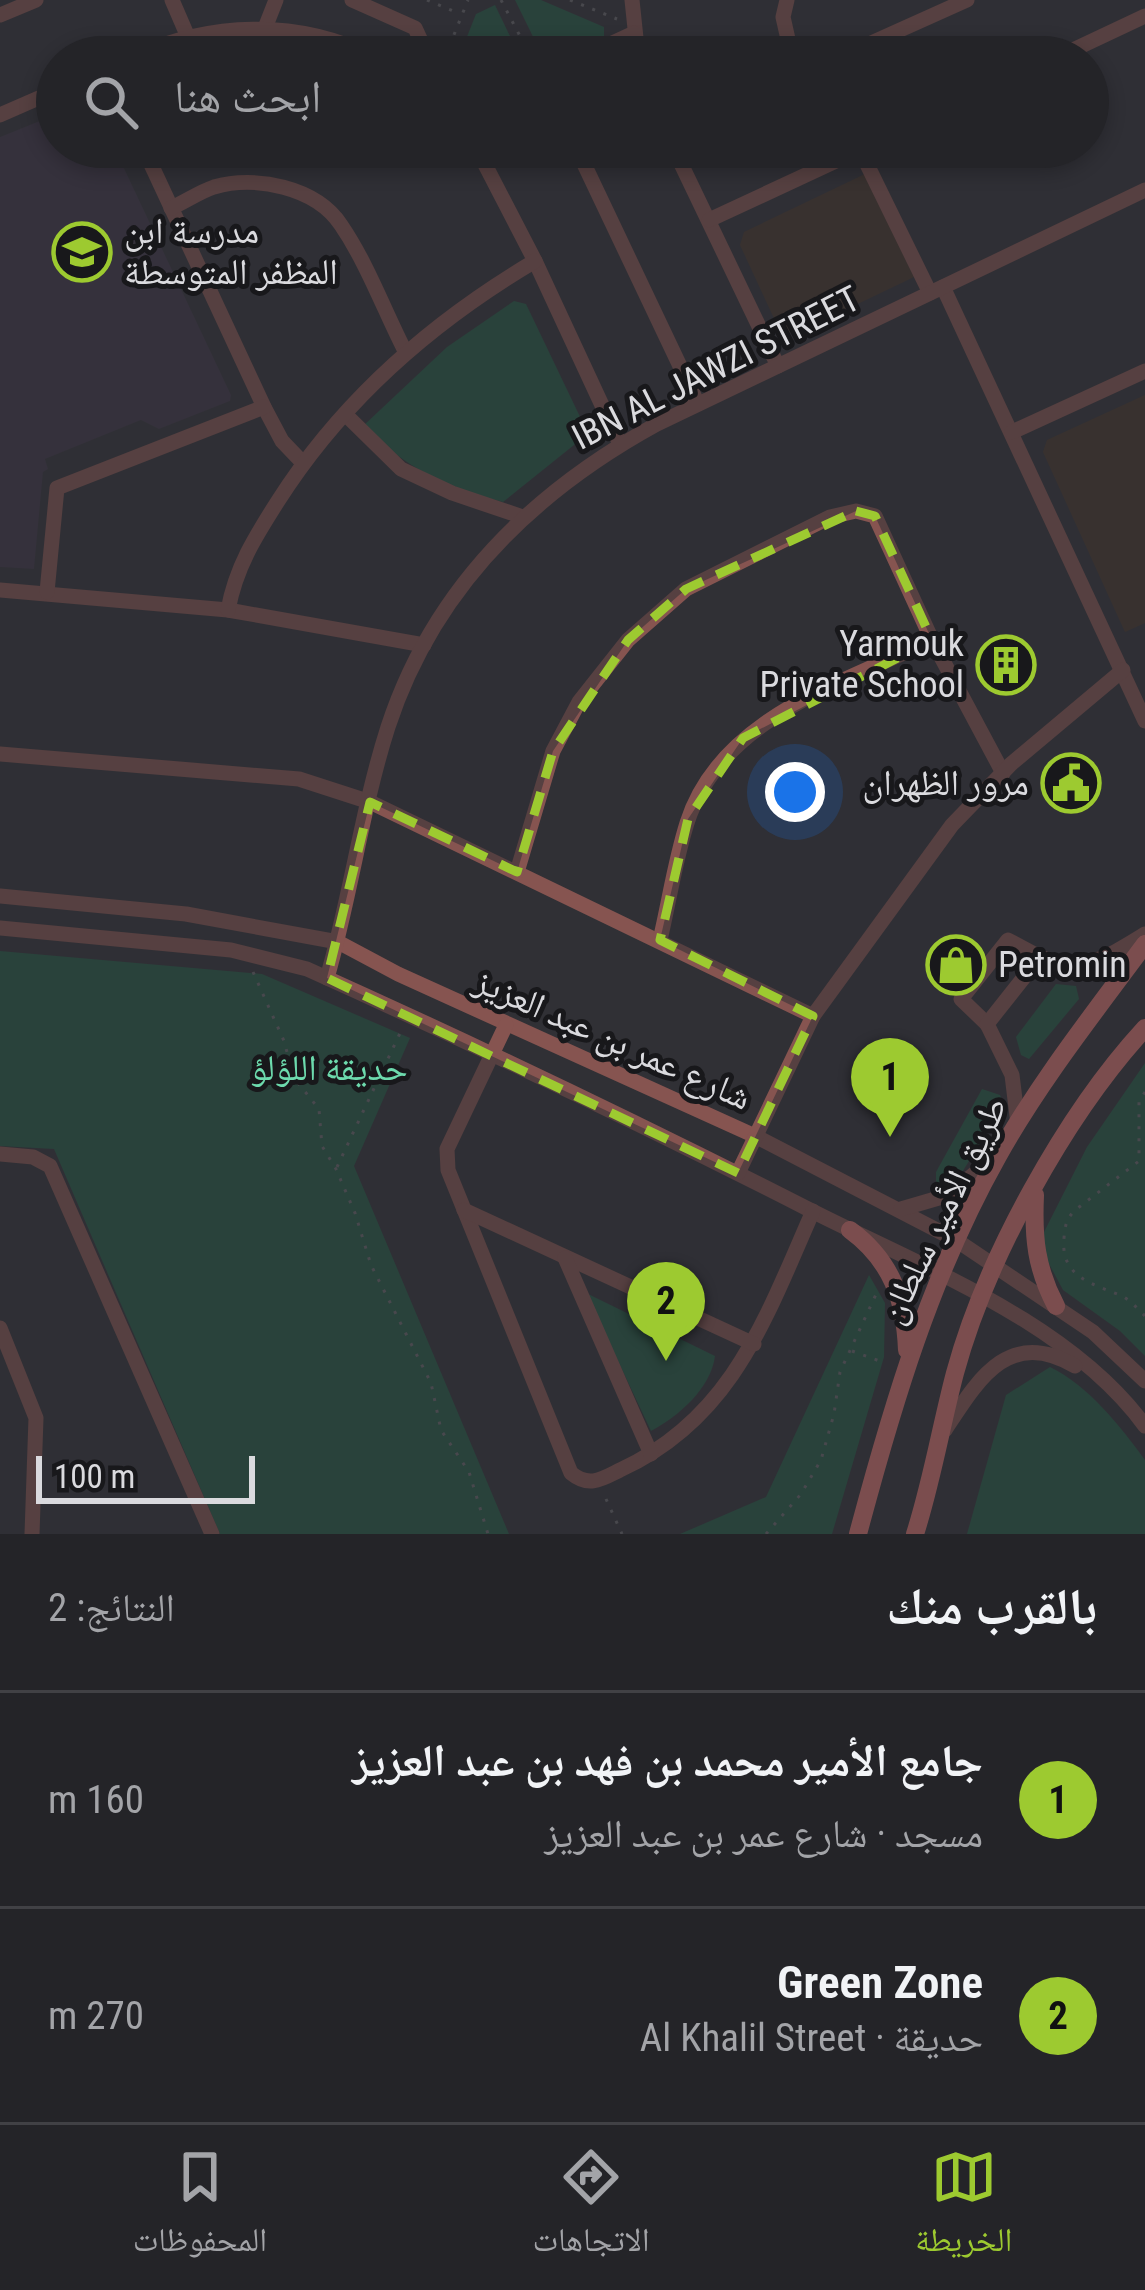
<!DOCTYPE html>
<html lang="ar">
<meta charset="utf-8">
<style>
body{margin:0;font-family:"Roboto Condensed","Noto Naskh Arabic",sans-serif;background:#2c2c30;color:#f1f3f6;direction:rtl}
.scale{position:absolute;left:36px;bottom:30px;width:219px;box-sizing:border-box;padding-left:12px;border:6px solid #dadade;border-top:0;font-size:33px;line-height:42px;white-space:nowrap;color:#dadade;-webkit-text-stroke:9px #18181b;paint-order:stroke}
.you{position:absolute;left:795px;top:792px;width:42px;height:42px;margin:-30px;border:9px solid #fff;border-radius:50%;background:#1a73e8;box-shadow:0 0 0 18px #1a73e833}
.badge{display:grid;place-items:center;width:78px;height:78px;border-radius:50%;background:#9dca30;color:#111;font-size:39px;font-weight:700}
.pin{position:absolute;translate:-50% -99px;filter:drop-shadow(0 3px 6px #0008)}
.pin::after{content:'';position:absolute;top:63px;width:42px;height:36px;background:inherit;clip-path:polygon(0 0,100% 0,50% 100%)}
.list{margin:0;padding:0;list-style:none}
h2{display:flex;justify-content:space-between;align-items:center;height:156px;margin:0;padding:0 48px;font-size:51px}
h2 small{font-size:39px;font-weight:400;color:#a3a4a8}
.list li{display:grid;grid-template-columns:78px 1fr auto;gap:36px;align-items:center;box-sizing:border-box;height:216px;padding:0 48px;border-top:3px solid #414145}
.list b{display:block;font-size:45px;white-space:nowrap}
.list p{margin:0;font-size:39px;white-space:nowrap;color:#a3a4a8}
.list em{font-size:39px;font-style:normal;color:#a3a4a8}
.icon{flex:none;width:66px;height:66px;fill:none;stroke:currentColor;stroke-width:2;stroke-linecap:round;stroke-linejoin:round}
.map{position:relative;flex:none;width:1145px;height:1534px;overflow:hidden;direction:ltr}
.search{position:absolute;background:#242428;box-shadow:0 6px 18px #0003;left:36px;right:36px;top:36px;height:132px;display:flex;align-items:center;gap:30px;box-sizing:border-box;padding:0 42px;border-radius:66px;color:#a3a4a8;font-size:45px}
.sheet{height:588px;background:#242428}
nav{display:flex;justify-content:space-around;align-items:center;box-sizing:border-box;height:168px;border-top:3px solid #414145;background:#242428;font-size:33px;color:#a3a4a8}
nav a{display:grid;justify-items:center;gap:6px}
nav .on{color:#9dca30}
.map>svg:first-child{display:block}
</style>
<div class="map">
<svg width="1145" height="1534" viewBox="0 0 1145 1534">
<rect width="100%" height="100%" fill="#303035"/>
<g fill="#443429">
<polygon points="865,174 914,277 795,334 779,329 740,245 744,232"/>
<polygon points="1145,395 1145,623 1125,632 1043,452 1047,440"/>
</g>
<polygon fill="#3c3445" points="57,114 57,147 114,147 231,395 230,401 159,429 141,420 45,459 48,469 43,472 34,569 0,567 0,137"/>
<g fill="#225944">
<polygon points="515,0 541,0 604,27 604,39 567,57 543,57"/>
<polygon points="495,5 520,57 459,57 476,14"/>
<path d="M 514,301 L 526,304 L 583,423 L 579,441 L 503,502 C 440,486 411,469 362,427 L 447,347 Z"/>
<polygon points="0,951 262,974 410,1038 354,1166 509,1534 220,1534 54,1149 0,1146"/>
<polygon points="1056,984 1076,986 1079,999 1029,1059 1021,1055 1016,1037"/>
<polygon points="1145,1063 1145,1356 1120,1331 1063,1290 1047,1260 1043,1234 1087,1147"/>
<polygon points="982,1089 1000,1095 1003,1102 1000,1111 961,1174 936,1189 936,1172"/>
<polygon points="869,1275 885,1303 884,1357 832,1534 680,1534 766,1497"/>
<path d="M 586,1293 L 715,1356 C 711,1388 679,1416 651,1431 Z"/>
<path d="M 1050,1367 C 1089,1386 1120,1426 1145,1460 L 1145,1534 L 967,1534 L 1006,1395 Z"/>
</g>
<g fill="none" stroke-linecap="round" stroke-linejoin="round">
<g stroke="#66666b" stroke-width="3" stroke-dasharray="3 9" stroke-linecap="butt">
<polyline points="427,0 458,13"/>
<polyline points="501,0 531,57"/>
<polyline points="570,0 617,19"/>
<polyline points="445,57 468,0"/>
<polyline points="253,972 284,1041 294,1078 319,1109 322,1146 336,1169 355,1213 371,1265 431,1383 441,1430 469,1472 488,1534"/>
<path d="M 1145,1092 L 1139,1102 L 1139,1161 L 1074,1211 C 1066,1220 1065,1226 1064,1238 C 1060,1278 1094,1284 1122,1296 C 1131,1301 1138,1309 1145,1316"/>
<polyline points="337,1167 402,1029"/>
<polyline points="852,1351 885,1363"/>
<polyline points="606,1499 622,1534"/>
<polyline points="766,1534 801,1494 821,1460 834,1414 840,1372 878,1290"/>
</g>
<g stroke="#865450" stroke-width="15">
<polyline points="172,0 188,37"/>
<polyline points="352,0 415,28 421,41 416,57"/>
<polyline points="632,0 638,57"/>
<polyline points="787,0 783,17 792,57"/>
<polyline points="0,15 36,0"/>
<polyline points="265,28 276,0"/>
<path d="M 132,57 C 210,22 297,18 374,57"/>
<polyline points="582,57 634,33"/>
<polyline points="840,57 967,0"/>
<polyline points="1058,57 1145,16"/>
<polyline points="0,115 57,90"/>
<polyline points="143,147 264,407 282,441 303,463"/>
<polyline points="476,147 535,261 620,444"/>
<polyline points="576,147 698,404"/>
<polyline points="673,147 778,366"/>
<polyline points="860,150 930,293"/>
<path d="M 171,208 C 185,202 199,192 214,187 C 255,175 316,187 341,225 C 367,263 384,310 405,351"/>
<polyline points="709,220 866,147"/>
<polyline points="943,287 1145,721"/>
<polyline points="345,414 401,469 452,493 523,517"/>
<polyline points="1012,432 1145,371"/>
<polyline points="0,590 228,610 424,645"/>
<polyline points="47,592 57,488 264,407"/>
<path d="M 228,610 C 236,567 255,537 278,501 C 343,399 432,322 535,261"/>
<polyline points="0,754 299,779 370,802 813,1016"/>
<polyline points="517,872 553,751 579,702 628,640 686,589 830,517 856,511 875,516 932,640 1003,773"/>
<polyline points="0,896 186,914 338,942 398,974 755,1136 956,1240 1093,1332 1145,1381"/>
<path d="M 0,928 L 231,950 L 307,969 C 476,1045 645,1126 810,1210 C 922,1267 1069,1322 1145,1426"/>
<path d="M 660,940 C 669,902 675,861 687,823 C 720,718 843,683 932,640"/>
<path d="M 327,978 C 351,895 362,808 388,727 C 433,589 533,492 657,424 L 1145,190"/>
<polyline points="987,1024 961,999 1008,940 1040,957"/>
<path d="M 506,1025 L 447,1149 L 448,1170 L 571,1473 C 589,1488 602,1479 620,1470 C 733,1418 766,1317 813,1211"/>
<path d="M 1018,1124 L 1012,1075 L 987,1024 L 1040,957 C 1082,975 1109,956 1145,934"/>
<polyline points="0,1154 33,1157 50,1166 212,1534"/>
<polyline points="738,1173 813,1016 952,825 1011,764 1123,670"/>
<polyline points="901,1209 949,1195 993,1158"/>
<polyline points="464,1210 754,1344"/>
<polyline points="565,1258 651,1454"/>
<polyline points="0,1328 36,1418 32,1534"/>
<path d="M 945,1430 C 978,1380 1008,1327 1075,1366"/>
</g>
<g stroke="#d8726e" stroke-width="18">
<path d="M 1035,1195 C 1033,1238 1036,1268 1056,1306"/>
<path d="M 850,1230 C 891,1260 905,1299 907,1350"/>
<path d="M 858,1534 C 893,1403 931,1275 998,1156 C 1040,1081 1094,1013 1145,944"/>
<path d="M 915,1534 C 932,1481 941,1426 955,1373 C 986,1259 1065,1115 1145,1028"/>
</g>
</g>
<path d="M0 0H1145V1534H0ZM 856,511 L 875,516 L 932,640 L 743,738 L 688,819 L 660,940 L 813,1016 L 738,1173 L 327,978 L 370,802 L 517,872 L 553,751 L 628,640 L 686,589 Z" fill="#303035" fill-opacity=".55" fill-rule="evenodd"/>
<path fill="none" stroke="#9dca30" stroke-width="9" stroke-dasharray="24 15" stroke-linejoin="round" d="M 856,511 L 875,516 L 932,640 L 743,738 L 688,819 L 660,940 L 813,1016 L 738,1173 L 327,978 L 370,802 L 517,872 L 553,751 L 628,640 L 686,589 Z"/>
<defs>
<g id="school-ring" transform="scale(3)"><circle r="9.5" fill="#18181b" stroke="#9dca30" stroke-width="1.5"/><path d="M0-5L7-2L0 1L-7-2ZM-4 1L0 2.5L4 1V4Q0 6-4 4Z" fill="#9dca30"/></g>
<g id="building-ring" transform="scale(3)"><circle r="9.5" fill="#18181b" stroke="#9dca30" stroke-width="1.5"/><path d="M-4-6H4V6H1V3H-1V6H-4ZM-2.5-4.3h1.7v1.8h-1.7ZM.8-4.3h1.7v1.8H.8ZM-2.5-1h1.7V.8h-1.7ZM.8-1h1.7V.8H.8Z" fill="#9dca30"/></g>
<g id="civic-ring" transform="scale(3)"><circle r="9.5" fill="#18181b" stroke="#9dca30" stroke-width="1.5"/><path d="M-.6-6.5H3V-4.5H.6V-3L4-1V1h2V6H-6V1h2V-1L-.6-3ZM-1.2 2.5V6h2.4V2.5Z" fill="#9dca30"/></g>
<g id="shop-ring" transform="scale(3)"><circle r="9.5" fill="#18181b" stroke="#9dca30" stroke-width="1.5"/><path d="M-5-2.5h2.3a2.7 3.5 0 0 1 5.4 0H5L5.5 6h-11ZM-1.5-2.5h3a1.5 2.3 0 0 0-3 0Z" fill="#9dca30"/></g>
</defs>
<g fill-rule="evenodd">
<use href="#school-ring" x="82" y="252"/>
<use href="#building-ring" x="1006" y="665"/>
<use href="#civic-ring" x="1071" y="783"/>
<use href="#shop-ring" x="956" y="965"/>
</g>
<g text-anchor="middle" dominant-baseline="central" stroke-width="10" stroke-linejoin="round" paint-order="stroke">
<g font-size="36" fill="#dadade" stroke="#18181b" text-anchor="start">
<text x="124" y="231">مدرسة ابن<tspan x="124" dy="41">المظفر المتوسطة</tspan></text>
<text x="964" y="644" text-anchor="end">Yarmouk<tspan x="964" dy="41">Private School</tspan></text>
<text x="1029" y="783" text-anchor="end">مرور الظهران</text>
<text x="998" y="965">Petromin</text>
</g>
<g font-size="36" fill="#dadade" stroke="#18181b">
<text transform="translate(716 368) rotate(-27)">IBN AL JAWZI STREET</text>
<text transform="translate(613 1039) rotate(24)">شارع عمر بن عبد العزيز</text>
<text transform="translate(943 1210) rotate(-64)">طريق الأمير سلطان</text>
</g>
<g font-size="36" fill="#6ddaad" stroke="#18181b">
<text x="329" y="1068">حديقة اللؤلؤ</text>
</g>
</g>
</svg>
<div class="scale">100 m</div>
<div class="you"></div>
<div class="pin badge" style="left:890px;top:1137px">1</div>
<div class="pin badge" style="left:666px;top:1361px">2</div>
<div class="search"><svg class="icon" aria-label="search" viewBox="0 0 24 24"><circle cx="10" cy="10" r="6"/><path d="M15 15l6 6"/></svg>ابحث هنا</div>
</div>
<section class="sheet">
<h2>بالقرب منك<small>النتائج: 2</small></h2>
<ul class="list">
<li><span class="badge">1</span><div><b>جامع الأمير محمد بن فهد بن عبد العزيز</b><p>مسجد · شارع عمر بن عبد العزيز</p></div><em>160 m</em></li>
<li><span class="badge">2</span><div><b>Green Zone</b><p>حديقة · Al Khalil Street</p></div><em>270 m</em></li>
</ul>
</section>
<nav>
<a class="on"><svg class="icon" aria-label="map" viewBox="0 0 24 24"><path d="M3 6l6-2 6 2 6-2v14l-6 2-6-2-6 2zM9 4v14M15 6v14"/></svg>الخريطة</a>
<a><svg class="icon" aria-label="directions" viewBox="0 0 24 24"><path d="M12 3l9 9-9 9-9-9zM9 14v-3h6M13 9l2 2-2 2"/></svg>الاتجاهات</a>
<a><svg class="icon" aria-label="saved" viewBox="0 0 24 24"><path d="M7 4h10v16l-5-4-5 4z"/></svg>المحفوظات</a>
</nav>
